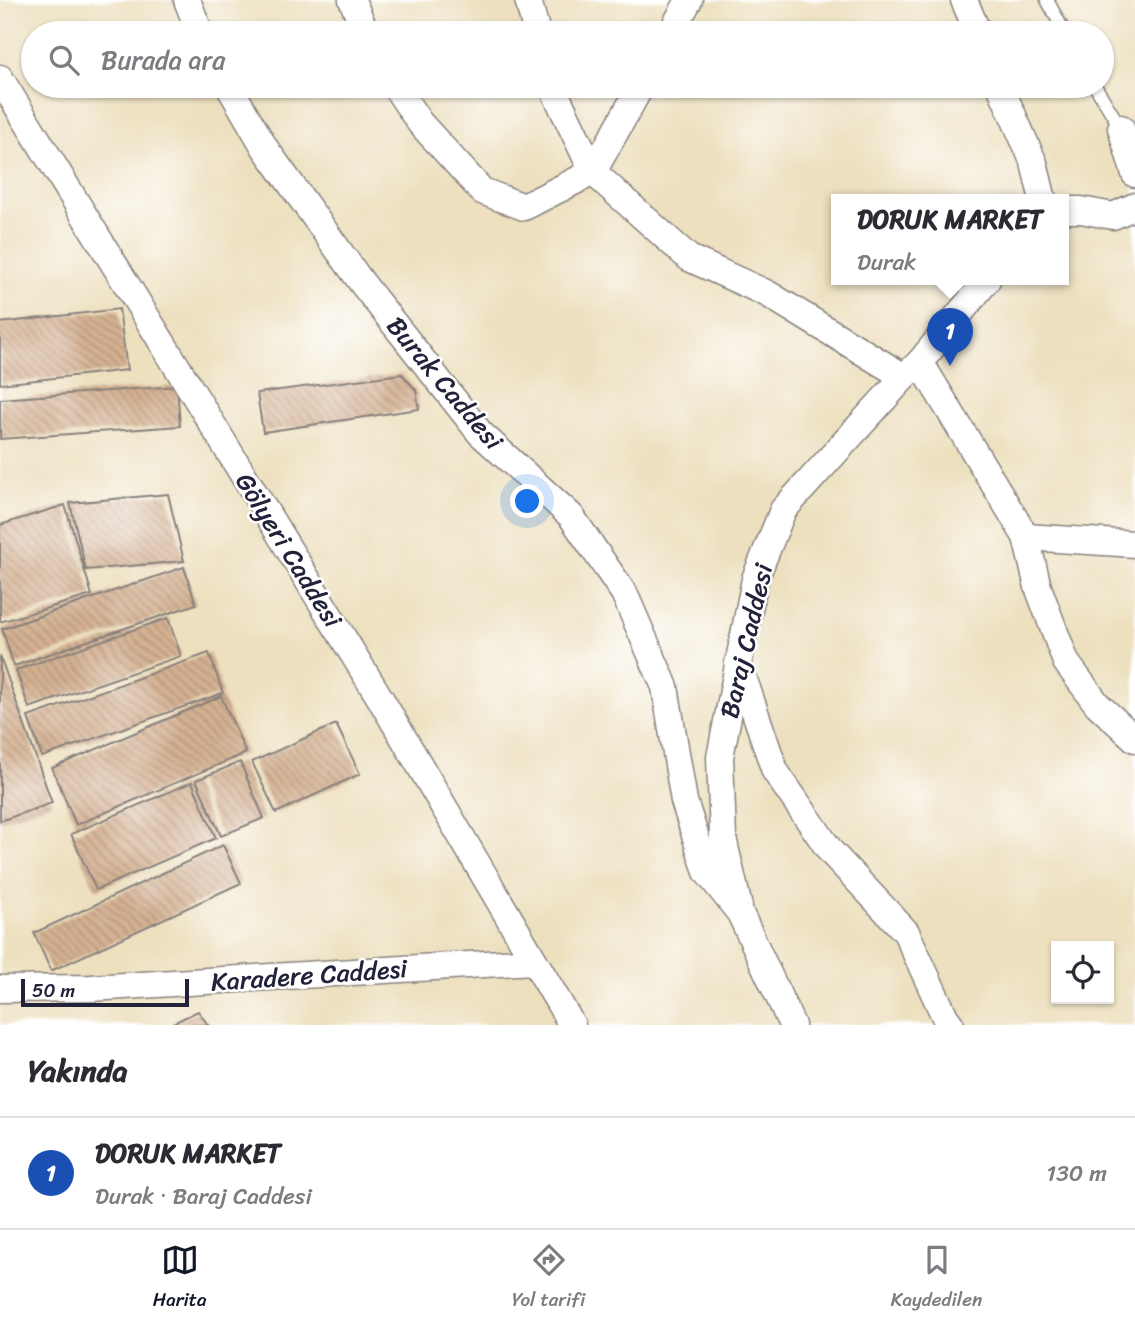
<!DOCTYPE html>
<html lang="tr">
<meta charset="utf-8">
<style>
body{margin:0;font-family:Sriracha,sans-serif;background:#f7f7f7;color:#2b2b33}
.controls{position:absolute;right:21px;bottom:21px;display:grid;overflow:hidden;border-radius:0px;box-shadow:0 2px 5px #0004}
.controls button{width:63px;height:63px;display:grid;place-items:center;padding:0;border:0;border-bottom:2px solid #e1e1e2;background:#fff;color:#2b2b33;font:35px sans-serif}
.scale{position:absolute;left:21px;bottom:18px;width:168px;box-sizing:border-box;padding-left:7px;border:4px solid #22223b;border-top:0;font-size:19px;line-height:24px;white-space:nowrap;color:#22223b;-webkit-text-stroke:5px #fff;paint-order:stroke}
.you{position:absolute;left:528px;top:502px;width:24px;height:24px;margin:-18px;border:5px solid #fff;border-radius:50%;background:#1a73e8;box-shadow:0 0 0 10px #1a73e833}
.badge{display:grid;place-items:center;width:46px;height:46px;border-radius:50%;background:#111827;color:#fff;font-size:23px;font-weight:700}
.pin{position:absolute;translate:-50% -58px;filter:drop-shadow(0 2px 4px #0008)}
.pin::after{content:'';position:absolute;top:37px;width:24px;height:21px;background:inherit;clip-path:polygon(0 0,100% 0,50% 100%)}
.popup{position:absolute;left:831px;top:194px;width:238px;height:91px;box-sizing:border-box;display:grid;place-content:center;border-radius:0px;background:#fff;filter:drop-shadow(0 2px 5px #0005);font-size:23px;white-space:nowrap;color:#7c7c81}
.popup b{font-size:26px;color:#2b2b33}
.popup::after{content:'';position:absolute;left:50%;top:100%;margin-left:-14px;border:14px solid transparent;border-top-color:#fff}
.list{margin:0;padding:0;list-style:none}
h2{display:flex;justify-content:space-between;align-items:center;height:91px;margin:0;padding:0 28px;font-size:30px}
h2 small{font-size:23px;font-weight:400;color:#7c7c81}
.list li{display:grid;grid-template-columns:46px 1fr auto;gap:21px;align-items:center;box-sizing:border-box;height:112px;padding:0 28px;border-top:2px solid #e1e1e2}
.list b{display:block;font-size:26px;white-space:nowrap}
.list p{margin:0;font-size:23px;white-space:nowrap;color:#7c7c81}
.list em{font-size:23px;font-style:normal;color:#7c7c81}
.icon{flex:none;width:38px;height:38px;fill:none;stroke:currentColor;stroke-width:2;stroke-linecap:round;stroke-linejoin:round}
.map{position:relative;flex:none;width:1135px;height:1025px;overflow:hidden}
.search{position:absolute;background:#fff;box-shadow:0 2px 5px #0004;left:21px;right:21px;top:21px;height:77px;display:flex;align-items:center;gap:18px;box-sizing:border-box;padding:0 24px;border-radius:38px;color:#7c7c81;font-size:26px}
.sheet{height:203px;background:#fff}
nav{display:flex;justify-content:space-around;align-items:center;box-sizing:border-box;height:98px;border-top:2px solid #e1e1e2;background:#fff;font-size:19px;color:#7c7c81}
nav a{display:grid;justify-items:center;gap:4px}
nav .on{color:#111827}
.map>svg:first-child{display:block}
</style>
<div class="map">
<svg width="1135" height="1025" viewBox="0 0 1135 1025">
<defs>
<pattern id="building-back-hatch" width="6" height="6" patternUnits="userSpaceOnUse" patternTransform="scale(1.75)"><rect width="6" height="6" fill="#d5b191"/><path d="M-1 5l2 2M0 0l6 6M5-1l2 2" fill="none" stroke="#ac9078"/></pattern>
</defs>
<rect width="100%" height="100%" fill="#fff"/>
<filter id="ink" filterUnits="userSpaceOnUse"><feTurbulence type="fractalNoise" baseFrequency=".0143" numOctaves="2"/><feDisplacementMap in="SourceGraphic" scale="14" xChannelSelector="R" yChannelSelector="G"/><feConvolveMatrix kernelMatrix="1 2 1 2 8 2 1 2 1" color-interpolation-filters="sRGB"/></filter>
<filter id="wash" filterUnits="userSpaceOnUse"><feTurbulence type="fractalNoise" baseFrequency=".00686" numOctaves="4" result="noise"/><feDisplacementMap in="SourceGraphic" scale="28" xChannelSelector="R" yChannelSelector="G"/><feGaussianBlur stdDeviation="1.57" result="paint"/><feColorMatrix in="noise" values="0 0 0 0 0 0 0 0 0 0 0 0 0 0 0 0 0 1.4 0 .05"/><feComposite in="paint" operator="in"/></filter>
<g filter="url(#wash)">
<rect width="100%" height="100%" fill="#ede0bf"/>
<g id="blocks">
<g fill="url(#building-back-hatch)">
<polygon points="119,309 127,370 0,384 0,323"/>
<polygon points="402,374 416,390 419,409 263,432 257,393"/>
<polygon points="177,386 180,426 0,439 0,399"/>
<polygon points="168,494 184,561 86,570 70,503"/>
<polygon points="65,505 92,595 0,622 0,525"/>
<polygon points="184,567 196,604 14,666 2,629"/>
<polygon points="168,618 181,656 29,708 16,670"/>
<polygon points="209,653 223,693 42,757 28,717"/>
<polygon points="0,656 52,803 0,821"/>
<polygon points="221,696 246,753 76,825 52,768"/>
<polygon points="336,724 360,774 276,813 252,762"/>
<polygon points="240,762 264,818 221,836 196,780"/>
<polygon points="192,782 216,838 96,890 71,834"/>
<polygon points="223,845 241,883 51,971 34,933"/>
<polygon points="198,1011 208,1025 169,1025"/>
</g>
</g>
</g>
<g filter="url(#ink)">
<use href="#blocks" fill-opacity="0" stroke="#88817d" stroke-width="2"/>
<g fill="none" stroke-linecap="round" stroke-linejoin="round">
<g stroke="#88817d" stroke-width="15">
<g id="service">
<polyline points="1047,0 1065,33"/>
<polyline points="1095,86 1121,128"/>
</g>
</g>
<g stroke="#88817d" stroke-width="29">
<g id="minor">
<polyline points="187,0 200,33"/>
<polyline points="352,0 366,33"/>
<polyline points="528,0 537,33"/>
<polyline points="964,0 978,33"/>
<polyline points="671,33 689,0"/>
<polyline points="0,78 380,698 572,1025"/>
<polyline points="229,86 265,148 362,283 480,433 571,516 624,593 665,687 684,801 707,872 740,913 792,1025"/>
<polyline points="395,86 420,123 482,191 524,207 593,172 641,86"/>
<polyline points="552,86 593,172 689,258 768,294 904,377"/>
<polyline points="1000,86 1034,163 1043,200"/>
<polyline points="1121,128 1135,174"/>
<polyline points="1064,210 1081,210 1113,216 1135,206"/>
<polyline points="920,362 1026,537 1038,587 1066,662 1097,704 1135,739"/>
<polyline points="1026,537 1135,544"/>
<polyline points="738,662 775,771 831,852 906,932 945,1017 951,1025"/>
<polyline points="739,907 723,838 720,757 755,579 783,510 904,377 920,362 987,280"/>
<polyline points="0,989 91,988 534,961"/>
</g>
</g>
<use href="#service" stroke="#fff" stroke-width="12"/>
<use href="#minor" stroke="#fff" stroke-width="26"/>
</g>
</g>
<g text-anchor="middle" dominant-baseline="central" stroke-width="5" stroke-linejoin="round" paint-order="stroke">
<g font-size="26" fill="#22223b" stroke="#fff">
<text transform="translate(445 383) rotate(50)">Burak Caddesi</text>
<text transform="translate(289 550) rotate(58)">Gölyeri Caddesi</text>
<text transform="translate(746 641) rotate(-77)">Baraj Caddesi</text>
<text transform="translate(309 975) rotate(-4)">Karadere Caddesi</text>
</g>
</g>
</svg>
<div class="controls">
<button><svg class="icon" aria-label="locate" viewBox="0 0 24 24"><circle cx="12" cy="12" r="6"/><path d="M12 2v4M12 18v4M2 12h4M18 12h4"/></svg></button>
</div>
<div class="scale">50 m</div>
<div class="you"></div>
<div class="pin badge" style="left:950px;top:366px;background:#1a4fb4">1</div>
<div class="popup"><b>DORUK MARKET</b>Durak</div>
<div class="search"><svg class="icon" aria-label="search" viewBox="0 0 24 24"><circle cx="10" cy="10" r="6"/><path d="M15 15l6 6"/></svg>Burada ara</div>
</div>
<section class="sheet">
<h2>Yakında<small></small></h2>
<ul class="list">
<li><span class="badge" style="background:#1a4fb4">1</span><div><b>DORUK MARKET</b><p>Durak · Baraj Caddesi</p></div><em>130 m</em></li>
</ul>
</section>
<nav>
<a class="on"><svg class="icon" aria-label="map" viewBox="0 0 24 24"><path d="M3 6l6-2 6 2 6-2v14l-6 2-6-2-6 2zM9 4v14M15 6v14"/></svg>Harita</a>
<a><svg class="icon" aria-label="directions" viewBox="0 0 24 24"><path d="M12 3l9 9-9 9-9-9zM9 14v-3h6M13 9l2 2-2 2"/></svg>Yol tarifi</a>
<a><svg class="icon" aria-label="saved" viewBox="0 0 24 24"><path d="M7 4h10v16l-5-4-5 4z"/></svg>Kaydedilen</a>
</nav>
